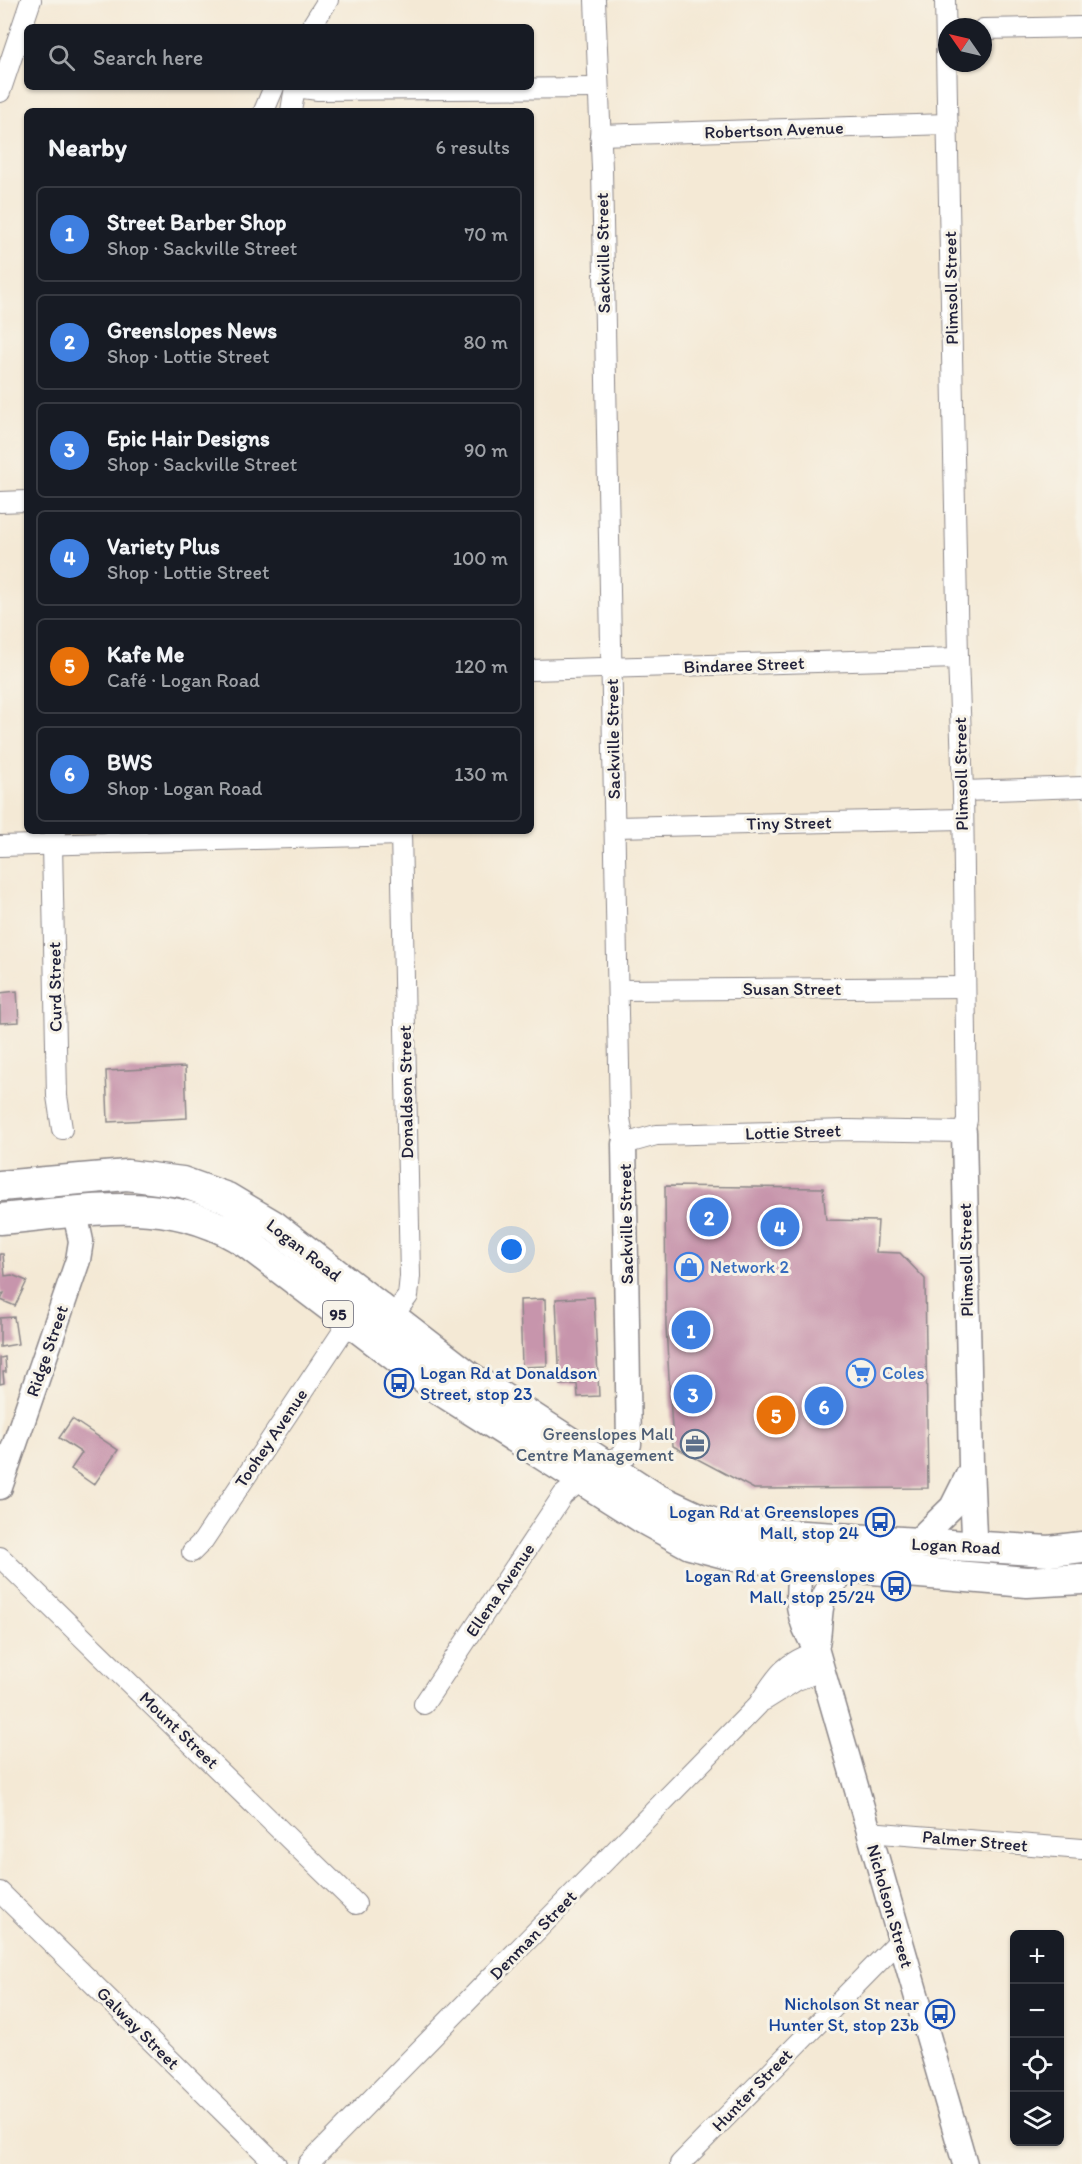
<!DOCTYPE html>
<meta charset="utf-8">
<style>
body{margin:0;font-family:Itim,sans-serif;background:#20242c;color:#f1f3f6}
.controls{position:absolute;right:18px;bottom:18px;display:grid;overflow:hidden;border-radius:9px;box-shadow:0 2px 4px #0004}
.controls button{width:54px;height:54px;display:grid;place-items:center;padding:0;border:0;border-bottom:2px solid #363941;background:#171b24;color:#f1f3f6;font:30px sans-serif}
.compass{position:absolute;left:938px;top:18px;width:54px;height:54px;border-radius:50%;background:#171b24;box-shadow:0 2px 4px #0004;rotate:304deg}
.you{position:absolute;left:512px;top:1250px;width:21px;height:21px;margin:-15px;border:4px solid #fff;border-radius:50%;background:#1a73e8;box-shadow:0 0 0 9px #1a73e833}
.badge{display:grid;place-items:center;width:39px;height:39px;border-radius:50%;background:#1f6fb2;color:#fff;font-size:20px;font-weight:700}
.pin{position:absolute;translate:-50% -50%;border:3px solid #fff;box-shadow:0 2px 6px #0006}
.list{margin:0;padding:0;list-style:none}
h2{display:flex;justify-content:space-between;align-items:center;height:78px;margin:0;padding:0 24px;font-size:26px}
h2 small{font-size:20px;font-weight:400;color:#9ea1a6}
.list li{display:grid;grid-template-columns:39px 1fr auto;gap:18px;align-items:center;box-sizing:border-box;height:96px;margin:0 12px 12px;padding:0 12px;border:2px solid #363941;border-radius:9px}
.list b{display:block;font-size:22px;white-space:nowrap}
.list p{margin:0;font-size:20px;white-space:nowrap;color:#9ea1a6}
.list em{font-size:20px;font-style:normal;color:#9ea1a6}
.icon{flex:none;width:33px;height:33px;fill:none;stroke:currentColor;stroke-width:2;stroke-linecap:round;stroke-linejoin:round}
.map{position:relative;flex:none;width:1082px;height:2164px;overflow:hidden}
.search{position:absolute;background:#171b24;box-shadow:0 2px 4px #0004;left:24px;top:24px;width:510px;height:66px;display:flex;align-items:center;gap:15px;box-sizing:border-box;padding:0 21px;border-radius:9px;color:#9ea1a6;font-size:22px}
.panel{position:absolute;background:#171b24;box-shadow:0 2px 4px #0004;left:24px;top:108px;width:510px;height:726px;border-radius:9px}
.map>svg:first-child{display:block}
</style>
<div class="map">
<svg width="1082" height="2164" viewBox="0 0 1082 2164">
<rect width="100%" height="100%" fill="#f7f3e8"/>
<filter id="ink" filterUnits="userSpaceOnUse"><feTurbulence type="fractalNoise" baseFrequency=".0167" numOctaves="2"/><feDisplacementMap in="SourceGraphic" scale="12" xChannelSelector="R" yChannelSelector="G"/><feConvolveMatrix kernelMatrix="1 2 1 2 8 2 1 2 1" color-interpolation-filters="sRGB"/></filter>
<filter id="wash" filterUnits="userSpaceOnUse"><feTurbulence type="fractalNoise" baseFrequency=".008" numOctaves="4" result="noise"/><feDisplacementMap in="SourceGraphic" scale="24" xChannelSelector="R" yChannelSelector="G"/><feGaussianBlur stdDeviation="1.35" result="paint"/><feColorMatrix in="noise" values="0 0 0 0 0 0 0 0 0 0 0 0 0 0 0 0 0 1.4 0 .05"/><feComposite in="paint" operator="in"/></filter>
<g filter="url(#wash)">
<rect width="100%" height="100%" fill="#f4e9d5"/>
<g id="blocks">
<g fill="#c795ac">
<polygon points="17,991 19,1022 0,1023 0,993"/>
<polygon points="185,1067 187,1118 108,1122 106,1071"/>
<polygon points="665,1186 823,1188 826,1220 878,1221 876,1252 900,1253 925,1279 928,1488 754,1489 673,1446 666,1327"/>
<polygon points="0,1254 3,1254 5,1276 12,1275 27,1281 15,1306 1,1300 4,1293 0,1294"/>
<polygon points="594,1297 599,1396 578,1397 577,1384 560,1385 556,1299"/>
<polygon points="545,1299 547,1366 522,1367 520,1300"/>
<polygon points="14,1317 18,1344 0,1347 0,1318"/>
<polygon points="5,1357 6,1372 3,1372 4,1383 0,1384 0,1358"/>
<polygon points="72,1419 118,1450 94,1485 71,1469 82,1453 59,1438"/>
</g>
</g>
</g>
<g filter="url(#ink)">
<use href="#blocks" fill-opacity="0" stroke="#8b8688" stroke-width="1.5"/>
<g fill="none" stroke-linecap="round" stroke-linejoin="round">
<g stroke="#8b8688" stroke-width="22">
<g id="minor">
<polyline points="595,0 602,169 620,1118 624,1144 656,1135 847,1130 964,1132 967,1120 963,791 958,658 945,0"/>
<polyline points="311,27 328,0"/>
<polyline points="983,29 1082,27"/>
<polyline points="295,87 318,90 597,88"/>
<polyline points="0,92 31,0"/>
<polyline points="264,111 274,87"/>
<polyline points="291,111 295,87"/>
<polyline points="600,135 948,124"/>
<polyline points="0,502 27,501"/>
<polyline points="531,670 958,658"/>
<polyline points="963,791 1082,787"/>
<polyline points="615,827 962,819"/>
<polyline points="55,832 52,844 57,1096 62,1129"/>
<polyline points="0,846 401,835"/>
<polyline points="619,990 964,987"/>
<polyline points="386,1325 408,1296 410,1276 401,831"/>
<polyline points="192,1552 203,1541 349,1322"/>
<polyline points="0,1557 356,1904"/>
<polyline points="765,1700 797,1680 822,1671"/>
<polyline points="424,1704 563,1495 582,1480"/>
<polyline points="868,1832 1082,1849"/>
<polyline points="0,1892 276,2164"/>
<path d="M 308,2164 L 758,1705 C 777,1676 783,1663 817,1652"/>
<polyline points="680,2164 900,1940"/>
</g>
</g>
<g stroke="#8b8688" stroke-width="27">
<g id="tertiary">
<polyline points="964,1132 971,1465 974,1535 977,1547"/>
<polyline points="607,1467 624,1455 629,1444 624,1144"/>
<polyline points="0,1487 78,1260 81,1241 75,1213"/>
<polyline points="914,1544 952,1507 969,1473"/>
<path d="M 802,1563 C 795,1595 797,1621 816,1648 L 965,2164"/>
<path d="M 816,1648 C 822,1629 816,1605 829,1588 C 835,1580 846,1573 854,1567"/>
</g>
</g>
<g stroke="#8b8688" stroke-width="33">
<g id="primary">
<polyline points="0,1186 127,1175 182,1182 227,1198 274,1226 468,1376 657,1499 698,1518 724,1527 771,1534 1049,1551 1082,1547"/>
<path d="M 0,1219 C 87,1212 169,1191 247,1243 L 439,1389 L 646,1520 L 690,1544 L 736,1556 L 802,1563 L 1027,1582 L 1082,1579"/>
</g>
</g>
<use href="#minor" stroke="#fff" stroke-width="20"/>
<use href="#tertiary" stroke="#fff" stroke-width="24"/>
<use href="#primary" stroke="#fff" stroke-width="30"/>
</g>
</g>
<defs>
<g id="shop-ring" transform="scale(1.5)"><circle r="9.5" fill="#f7f3e8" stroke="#3f7fe0" stroke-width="1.5"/><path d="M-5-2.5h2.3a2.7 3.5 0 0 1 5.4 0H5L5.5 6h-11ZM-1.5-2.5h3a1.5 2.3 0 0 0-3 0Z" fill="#3f7fe0"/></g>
<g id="supermarket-ring" transform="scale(1.5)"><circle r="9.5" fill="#f7f3e8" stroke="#3f7fe0" stroke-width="1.5"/><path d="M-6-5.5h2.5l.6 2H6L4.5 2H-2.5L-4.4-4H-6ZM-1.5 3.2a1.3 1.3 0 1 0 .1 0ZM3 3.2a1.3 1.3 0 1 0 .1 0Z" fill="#3f7fe0"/></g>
<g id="bus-ring" transform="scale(1.5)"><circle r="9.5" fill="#f7f3e8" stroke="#1a4fb4" stroke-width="1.5"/><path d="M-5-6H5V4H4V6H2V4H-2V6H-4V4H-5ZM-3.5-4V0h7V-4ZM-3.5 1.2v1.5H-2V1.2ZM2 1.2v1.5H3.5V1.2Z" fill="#1a4fb4"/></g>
<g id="office-ring" transform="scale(1.5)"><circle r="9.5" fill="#f7f3e8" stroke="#5c6f8a" stroke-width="1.5"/><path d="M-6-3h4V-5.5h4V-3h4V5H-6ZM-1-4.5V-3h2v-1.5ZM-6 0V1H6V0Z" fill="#5c6f8a"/></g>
</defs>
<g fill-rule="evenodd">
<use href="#shop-ring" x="689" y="1267"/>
<use href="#supermarket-ring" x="861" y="1373"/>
<use href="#bus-ring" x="399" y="1383"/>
<use href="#office-ring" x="695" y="1444"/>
<use href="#bus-ring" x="880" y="1522"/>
<use href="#bus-ring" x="896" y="1586"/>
<use href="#bus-ring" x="940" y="2014"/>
</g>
<g text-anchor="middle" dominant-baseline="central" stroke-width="6" stroke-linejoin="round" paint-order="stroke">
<rect fill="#f7f3e8" stroke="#62616f" stroke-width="1.5" x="323" y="1301" width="30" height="26" rx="4.5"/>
<g font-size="16" font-weight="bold" fill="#22223b">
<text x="338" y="1314">95</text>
</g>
<g font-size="18" fill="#22223b" stroke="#f7f3e8">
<text transform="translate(774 130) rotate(-2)">Robertson Avenue</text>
<text transform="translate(603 253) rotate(-91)">Sackville Street</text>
<text transform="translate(951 288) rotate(-91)">Plimsoll Street</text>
<text transform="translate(744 665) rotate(-2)">Bindaree Street</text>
<text transform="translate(613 739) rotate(-91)">Sackville Street</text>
<text transform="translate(961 774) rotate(-91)">Plimsoll Street</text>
<text transform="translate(789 823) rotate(-1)">Tiny Street</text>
<text transform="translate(55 987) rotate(-91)">Curd Street</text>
<text x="792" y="989">Susan Street</text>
<text transform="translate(406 1092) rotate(-91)">Donaldson Street</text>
<text transform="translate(793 1132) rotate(-2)">Lottie Street</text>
<text transform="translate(626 1224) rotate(-91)">Sackville Street</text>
<text transform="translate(304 1250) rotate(38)">Logan Road</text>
<text transform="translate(966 1260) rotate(-91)">Plimsoll Street</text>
<text transform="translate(47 1351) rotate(-71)">Ridge Street</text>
<text transform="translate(271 1438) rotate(-56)">Toohey Avenue</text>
<text transform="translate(956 1546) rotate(3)">Logan Road</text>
<text transform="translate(500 1590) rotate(-56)">Ellena Avenue</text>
<text transform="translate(179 1730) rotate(44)">Mount Street</text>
<text transform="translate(975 1841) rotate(5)">Palmer Street</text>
<text transform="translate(890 1906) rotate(74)">Nicholson Street</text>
<text transform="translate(533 1935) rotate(-46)">Denman Street</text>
<text transform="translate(138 2028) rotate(45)">Galway Street</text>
<text transform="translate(752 2090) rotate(-46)">Hunter Street</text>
</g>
<g font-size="18" fill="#366cbe" stroke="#f7f3e8" text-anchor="start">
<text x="710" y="1267">Network 2</text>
<text x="882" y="1373">Coles</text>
</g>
<g font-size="18" fill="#164399" stroke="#f7f3e8" text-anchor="end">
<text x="420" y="1373" text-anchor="start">Logan Rd at Donaldson<tspan x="420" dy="21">Street, stop 23</tspan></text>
<text x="859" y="1512">Logan Rd at Greenslopes<tspan x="859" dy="21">Mall, stop 24</tspan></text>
<text x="875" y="1576">Logan Rd at Greenslopes<tspan x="875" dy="21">Mall, stop 25/24</tspan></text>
<text x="919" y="2004">Nicholson St near<tspan x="919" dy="21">Hunter St, stop 23b</tspan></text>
</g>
<g font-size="18" fill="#4e5e75" stroke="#f7f3e8" text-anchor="end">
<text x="674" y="1434">Greenslopes Mall<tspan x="674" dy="21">Centre Management</tspan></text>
</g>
</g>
</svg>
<div class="controls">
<button>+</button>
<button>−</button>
<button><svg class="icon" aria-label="locate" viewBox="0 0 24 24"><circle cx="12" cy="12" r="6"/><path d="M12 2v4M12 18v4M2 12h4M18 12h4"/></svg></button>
<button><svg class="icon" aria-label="layers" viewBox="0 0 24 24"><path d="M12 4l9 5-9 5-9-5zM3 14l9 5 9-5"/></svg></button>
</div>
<svg class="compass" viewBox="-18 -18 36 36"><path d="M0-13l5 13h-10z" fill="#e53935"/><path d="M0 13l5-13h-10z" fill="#9ea1a6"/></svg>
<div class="you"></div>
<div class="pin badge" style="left:691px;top:1330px;background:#3f7fe0">1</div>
<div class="pin badge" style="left:709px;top:1217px;background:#3f7fe0">2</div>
<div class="pin badge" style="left:693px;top:1394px;background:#3f7fe0">3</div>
<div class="pin badge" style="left:780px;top:1227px;background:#3f7fe0">4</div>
<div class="pin badge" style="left:776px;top:1415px;background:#e8710a">5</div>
<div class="pin badge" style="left:824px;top:1406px;background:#3f7fe0">6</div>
<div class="search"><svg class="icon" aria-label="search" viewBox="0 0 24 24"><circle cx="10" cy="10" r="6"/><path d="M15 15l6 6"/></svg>Search here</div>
<section class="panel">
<h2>Nearby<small>6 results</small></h2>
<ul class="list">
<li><span class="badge" style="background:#3f7fe0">1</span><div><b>Street Barber Shop</b><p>Shop · Sackville Street</p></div><em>70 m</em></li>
<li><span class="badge" style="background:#3f7fe0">2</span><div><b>Greenslopes News</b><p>Shop · Lottie Street</p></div><em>80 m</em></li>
<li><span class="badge" style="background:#3f7fe0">3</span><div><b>Epic Hair Designs</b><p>Shop · Sackville Street</p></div><em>90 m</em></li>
<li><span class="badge" style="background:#3f7fe0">4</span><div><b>Variety Plus</b><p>Shop · Lottie Street</p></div><em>100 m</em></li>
<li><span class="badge" style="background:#e8710a">5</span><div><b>Kafe Me</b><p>Café · Logan Road</p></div><em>120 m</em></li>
<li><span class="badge" style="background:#3f7fe0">6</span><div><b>BWS</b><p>Shop · Logan Road</p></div><em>130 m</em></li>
</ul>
</section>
</div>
